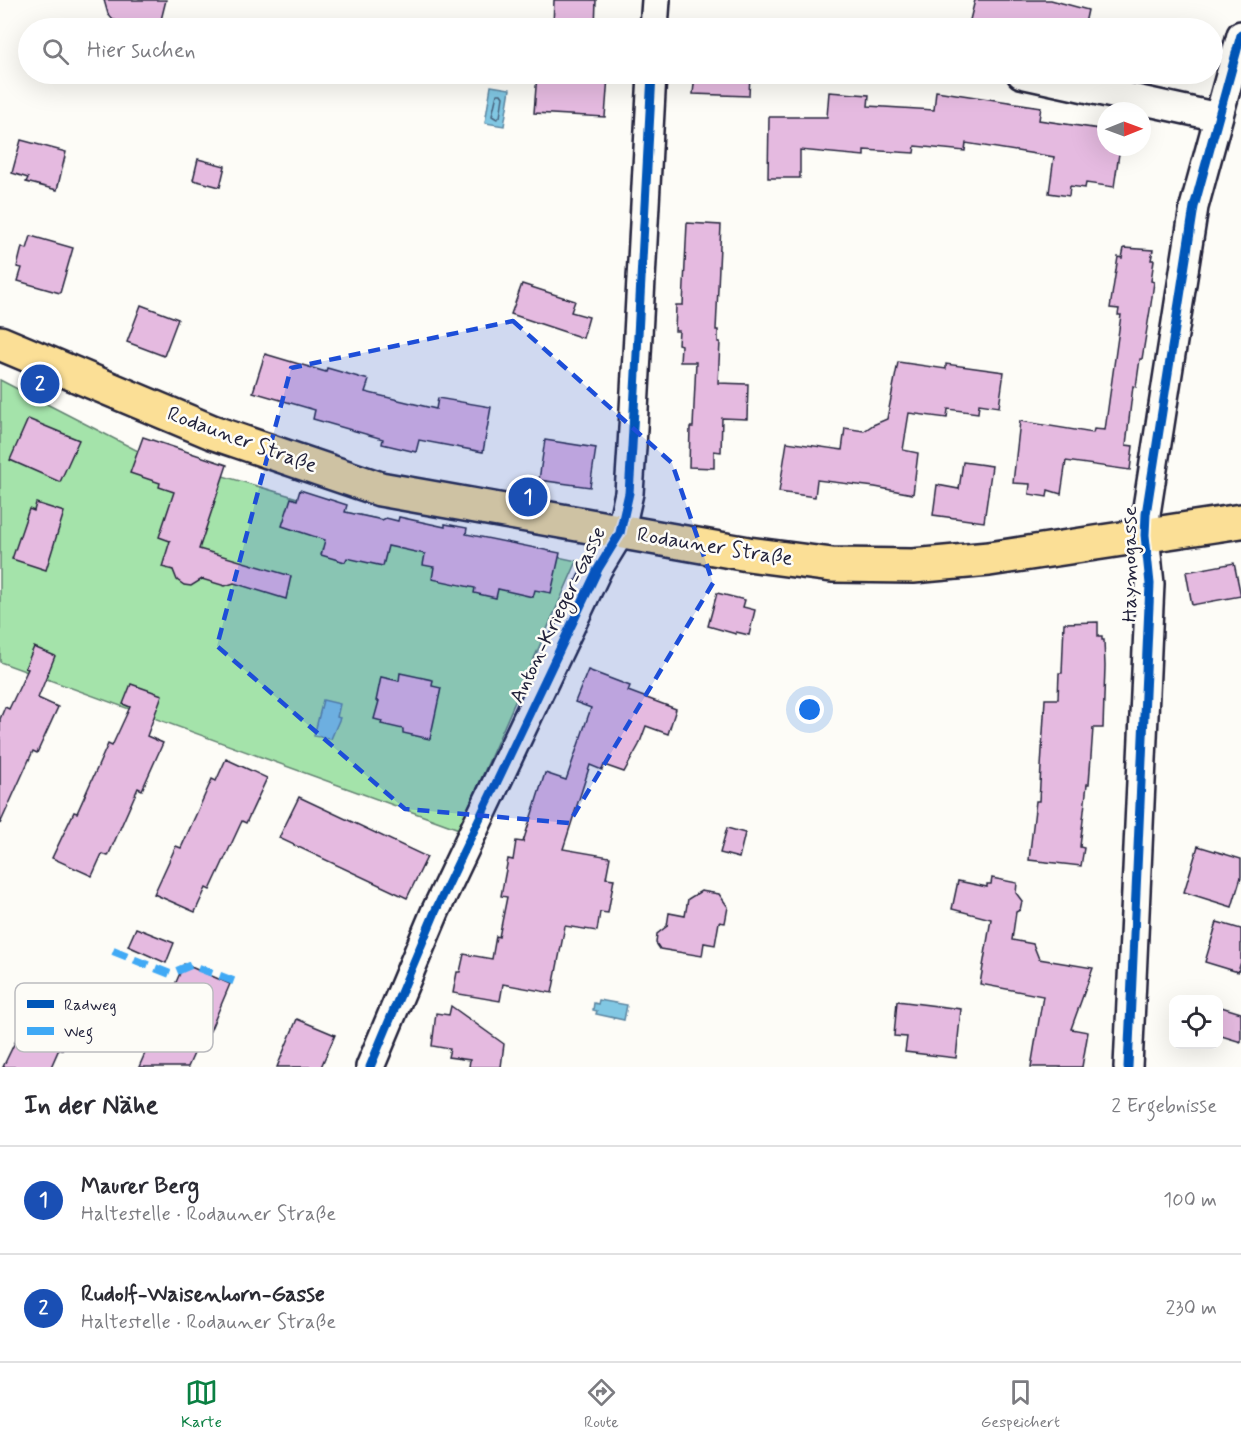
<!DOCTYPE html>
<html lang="de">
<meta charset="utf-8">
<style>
body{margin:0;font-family:Mynerve,sans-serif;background:#f7f7f7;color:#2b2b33}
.controls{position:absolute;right:18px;bottom:18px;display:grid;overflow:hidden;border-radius:12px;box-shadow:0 6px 24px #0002}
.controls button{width:54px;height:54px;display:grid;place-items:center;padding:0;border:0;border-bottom:2px solid #e1e1e2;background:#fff;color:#2b2b33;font:30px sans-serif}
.compass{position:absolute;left:1097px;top:102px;width:54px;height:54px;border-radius:50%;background:#fff;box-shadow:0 6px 24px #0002;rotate:89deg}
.you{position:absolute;left:810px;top:710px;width:21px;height:21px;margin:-15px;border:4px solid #fff;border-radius:50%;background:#1a73e8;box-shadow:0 0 0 9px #1a73e833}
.badge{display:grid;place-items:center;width:39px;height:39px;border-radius:50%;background:#0b8043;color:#fff;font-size:20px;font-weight:700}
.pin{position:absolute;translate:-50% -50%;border:3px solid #fff;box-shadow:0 2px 6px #0006}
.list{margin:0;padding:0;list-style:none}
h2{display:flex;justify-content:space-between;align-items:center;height:78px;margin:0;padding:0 24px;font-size:26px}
h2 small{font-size:20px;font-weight:400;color:#7c7c81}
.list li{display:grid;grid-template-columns:39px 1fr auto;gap:18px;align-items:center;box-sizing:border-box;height:108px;padding:0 24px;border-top:2px solid #e1e1e2}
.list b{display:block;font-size:22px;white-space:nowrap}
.list p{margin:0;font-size:20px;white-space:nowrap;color:#7c7c81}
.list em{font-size:20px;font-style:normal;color:#7c7c81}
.icon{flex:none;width:33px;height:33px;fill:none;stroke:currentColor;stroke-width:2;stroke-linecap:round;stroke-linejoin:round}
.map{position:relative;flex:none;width:1241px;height:1067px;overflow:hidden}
.search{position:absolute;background:#fff;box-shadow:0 6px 24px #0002;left:18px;right:18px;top:18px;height:66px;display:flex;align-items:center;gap:15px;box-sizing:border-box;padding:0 21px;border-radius:33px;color:#7c7c81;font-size:22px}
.sheet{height:294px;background:#fff}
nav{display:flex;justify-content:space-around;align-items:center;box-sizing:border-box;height:84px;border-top:2px solid #e1e1e2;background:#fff;font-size:16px;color:#7c7c81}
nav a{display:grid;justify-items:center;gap:3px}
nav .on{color:#0b8043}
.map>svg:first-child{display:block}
</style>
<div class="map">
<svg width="1241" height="1067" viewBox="0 0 1241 1067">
<rect width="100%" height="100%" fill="#fdfcf7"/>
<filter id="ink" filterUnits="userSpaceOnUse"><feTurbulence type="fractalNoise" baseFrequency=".0167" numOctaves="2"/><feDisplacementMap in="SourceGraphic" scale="12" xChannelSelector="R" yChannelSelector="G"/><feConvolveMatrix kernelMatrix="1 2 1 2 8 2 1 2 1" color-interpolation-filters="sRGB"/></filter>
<g filter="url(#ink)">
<polygon fill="#a4e3aa" stroke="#638272" stroke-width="1.5" points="0,380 138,451 345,512 577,561 459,829 0,662"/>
<g fill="#81c7e3" stroke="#5b85a0" stroke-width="1.5">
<polygon points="491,86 510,89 504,126 485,123"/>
<polygon points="323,700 340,704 337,717 340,718 331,739 314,736"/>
<polygon points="599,1000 627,1005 624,1020 596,1014 597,1011 593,1010 594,1003 598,1004"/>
</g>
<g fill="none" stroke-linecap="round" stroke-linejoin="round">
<polygon stroke="#48647e" stroke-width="1.5" points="497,94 501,94 503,97 500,117 497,119 492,116"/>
</g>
<g fill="#e5bae0" stroke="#22223b" stroke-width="1.5">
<polygon points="104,0 166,0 159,28 150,28 113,20 108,14"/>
<polygon points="554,0 596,0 595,28 553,28"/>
<polygon points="975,0 1051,0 1088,10 1084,28 968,28"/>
<polygon points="537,74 608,76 605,117 534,113"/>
<polygon points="695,74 750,74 749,96 693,94"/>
<polygon points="936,91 1041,107 1039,120 1106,130 1106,147 1120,147 1114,187 1086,183 1085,188 1070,186 1069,196 1049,193 1054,157 966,143 965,151 915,146 914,153 864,150 864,156 800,150 800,178 768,178 769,117 827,117 829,92 869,95 868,106 934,110"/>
<polygon points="21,140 66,152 57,190 26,182 28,178 12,173"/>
<polygon points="198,159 225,166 220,187 193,180"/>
<polygon points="687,223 721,225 716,330 718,330 718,342 720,342 718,383 748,384 747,419 722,418 721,452 714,451 714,468 689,467 690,427 693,427 696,362 680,362 681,345 678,344 679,331 675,331 676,305 683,305"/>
<polygon points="31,236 73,248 60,293 18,281 22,268 17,267 22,247 27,249"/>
<polygon points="1124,248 1153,250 1151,260 1154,260 1151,281 1154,282 1151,304 1142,359 1140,359 1136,387 1133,386 1126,445 1133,446 1130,470 1066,461 1061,494 1048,490 1047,497 1029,494 1030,484 1013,483 1020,421 1093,433 1094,429 1105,430 1121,315 1118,315 1119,309 1110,308 1118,257 1122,258"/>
<polygon points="522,284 575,301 571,312 589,317 583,338 511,314"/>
<polygon points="141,305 178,319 164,356 127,342"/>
<polygon points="265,354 326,372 327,368 369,380 365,392 436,409 438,398 491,407 483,452 419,440 416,452 382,444 383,439 313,419 315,410 253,392"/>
<polygon points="898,362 946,369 946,364 1004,372 999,407 979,404 978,413 948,409 947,418 909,413 903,450 918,453 913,494 875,487 817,480 815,497 779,492 787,442 842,450 845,428 864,431 873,425 887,419"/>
<polygon points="28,419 79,440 60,482 10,460"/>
<polygon points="143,437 227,465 199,549 291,576 286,599 234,583 225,586 202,579 191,586 184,585 177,580 173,570 162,567 170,541 159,537 174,492 159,487 160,483 130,473"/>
<polygon points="545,440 596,448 590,487 539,480"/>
<polygon points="963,462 992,466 984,522 933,515 937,485 959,489"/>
<polygon points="300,490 347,505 345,512 382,520 386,518 398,521 399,517 445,527 445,524 467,528 466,534 560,553 551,593 535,590 533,597 498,589 496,598 474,593 475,588 432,579 434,567 423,565 425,554 388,546 383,566 347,558 345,562 321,555 325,540 282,526 291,498 297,500"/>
<polygon points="36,503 64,512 46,570 12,559 29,509 34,511"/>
<polygon points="1234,563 1241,596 1192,605 1186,572"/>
<polygon points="717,593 745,600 743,607 755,610 749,635 736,632 736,634 708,626"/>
<polygon points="1098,622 1098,636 1102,636 1102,640 1104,640 1105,666 1103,728 1093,728 1089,784 1087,784 1080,847 1084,848 1081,866 1029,860 1036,801 1039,801 1045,699 1058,699 1059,673 1062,673 1064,623"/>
<polygon points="34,647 55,656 38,698 58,707 37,753 33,751 0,824 0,719 5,707 9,709 28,669 25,668"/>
<polygon points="588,670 630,686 628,691 676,709 668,734 646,726 639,745 624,772 604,765 602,770 590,765 563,849 610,857 606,878 614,879 608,913 600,912 597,931 565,926 552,993 503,984 500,1001 453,993 457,972 460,972 464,954 492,959 496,936 499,937 507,897 501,896 508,859 513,860 516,841 523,842 545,773 566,780 591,708 575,702"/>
<polygon points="400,673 433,680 432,686 441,688 430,739 403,733 403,729 381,724 382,721 374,719 379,701 376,701 381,677 399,681"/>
<polygon points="131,684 162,695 147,736 163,743 142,790 138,788 108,856 102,854 92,876 52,858 74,812 77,813 108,744 112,746 130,707 123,704"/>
<polygon points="226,759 267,778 246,823 242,821 210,890 206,888 195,912 154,894 176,846 181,848 212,779 216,781"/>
<polygon points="299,797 427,857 407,898 279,838"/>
<polygon points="727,828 745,833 739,858 720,853"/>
<polygon points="1198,846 1241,859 1241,877 1232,907 1184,892"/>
<polygon points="992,878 1017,883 1016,893 1022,901 1020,910 1016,912 1012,940 1033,944 1039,959 1093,968 1071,1029 1088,1032 1082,1067 1031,1067 1043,996 980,984 991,919 952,909 958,881 987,887 987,884 991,884"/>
<polygon points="701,891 719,894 728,907 725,923 719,922 715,945 704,943 702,956 660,949 656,943 657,934 667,926 669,913 685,916 688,899"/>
<polygon points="1217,922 1241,929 1241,962 1238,972 1205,962"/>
<polygon points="136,928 174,943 166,963 128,946"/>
<polygon points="184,964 230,984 210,1031 205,1029 188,1067 139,1067"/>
<polygon points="45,987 84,1006 62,1050 59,1049 51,1067 3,1067 32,1007 35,1009"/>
<polygon points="897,1001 961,1009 956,1058 905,1052 907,1037 894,1036"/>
<polygon points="451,1006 504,1044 501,1067 469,1067 470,1060 448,1057 450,1049 432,1046 436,1013 449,1015"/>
<polygon points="1218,1006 1241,1013 1241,1042 1218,1035"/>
<polygon points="297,1019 335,1035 321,1067 277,1067"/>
</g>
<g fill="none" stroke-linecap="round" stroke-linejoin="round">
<g stroke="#22223b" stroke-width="32">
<g id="minor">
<polyline points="654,28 656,0"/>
<polyline points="1021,74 1218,117"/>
<polyline points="370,1067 435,912 598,569 620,533 629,493 632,447 652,74"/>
<polyline points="1128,1067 1150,584 1145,535 1146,514 1194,207 1241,35"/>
</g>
</g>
<g stroke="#22223b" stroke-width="38">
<polyline id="major" points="0,343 212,432 380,489 748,554 832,565 913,566 989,559 1241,521"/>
</g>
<use href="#minor" stroke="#fdfcf7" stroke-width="27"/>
<use href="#major" stroke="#fbdf96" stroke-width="33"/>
<polyline stroke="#3fa9f5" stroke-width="8" stroke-dasharray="15 8" stroke-linecap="butt" points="113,951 170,974 191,965 236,982"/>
<g stroke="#fdfcf7" stroke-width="13">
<g id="cycleway">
<polyline points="370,1067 435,912 598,569 620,533 629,493 632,447 652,74"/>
<polyline points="1128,1067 1150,584 1145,535 1146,514 1194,207 1241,35"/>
</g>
</g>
<use href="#cycleway" stroke="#0057b8" stroke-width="9"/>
</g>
</g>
<path fill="#1d4ed8" fill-opacity="0.2" stroke="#1d4ed8" stroke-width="4.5" stroke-dasharray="12 8" stroke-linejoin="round" d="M 513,321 L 672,463 L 713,583 L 569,823 L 405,809 L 217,646 L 291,368 Z"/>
<g text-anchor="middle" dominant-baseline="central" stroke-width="5" stroke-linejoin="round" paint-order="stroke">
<g font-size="21" fill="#22223b" stroke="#fdfcf7">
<text transform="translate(242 440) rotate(20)">Rodauner Straße</text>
<text transform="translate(715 547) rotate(9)">Rodauner Straße</text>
<text transform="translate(1130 564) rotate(-90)">Haymogasse</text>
<text transform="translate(558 615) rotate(-64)">Anton-Krieger-Gasse</text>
</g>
</g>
<rect x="15" y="983" width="198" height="69" rx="9" fill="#fdfcf7" stroke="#bbbbbf" stroke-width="1.5"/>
<rect x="27" y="1000" width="27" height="8" fill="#0057b8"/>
<rect x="27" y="1027" width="27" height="8" fill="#3fa9f5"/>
<g font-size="16" fill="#22223b">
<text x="64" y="1010">Radweg</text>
<text x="64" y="1037">Weg</text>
</g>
</svg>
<div class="controls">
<button><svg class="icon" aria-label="locate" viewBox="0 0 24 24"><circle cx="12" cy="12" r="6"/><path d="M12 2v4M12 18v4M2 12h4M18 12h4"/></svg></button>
</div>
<svg class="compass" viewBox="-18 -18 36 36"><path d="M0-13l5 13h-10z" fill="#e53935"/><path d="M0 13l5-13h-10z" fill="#7c7c81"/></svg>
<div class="you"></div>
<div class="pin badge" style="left:528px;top:497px;background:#1a4fb4">1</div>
<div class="pin badge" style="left:40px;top:384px;background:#1a4fb4">2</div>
<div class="search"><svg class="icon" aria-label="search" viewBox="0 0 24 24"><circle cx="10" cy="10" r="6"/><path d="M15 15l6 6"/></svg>Hier suchen</div>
</div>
<section class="sheet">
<h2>In der Nähe<small>2 Ergebnisse</small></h2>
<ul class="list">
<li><span class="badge" style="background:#1a4fb4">1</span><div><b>Maurer Berg</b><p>Haltestelle · Rodauner Straße</p></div><em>100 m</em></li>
<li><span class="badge" style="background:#1a4fb4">2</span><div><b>Rudolf-Waisenhorn-Gasse</b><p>Haltestelle · Rodauner Straße</p></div><em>230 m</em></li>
</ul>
</section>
<nav>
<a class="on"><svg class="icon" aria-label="map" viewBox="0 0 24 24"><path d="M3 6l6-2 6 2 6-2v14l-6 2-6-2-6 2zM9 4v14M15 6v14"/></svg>Karte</a>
<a><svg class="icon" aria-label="directions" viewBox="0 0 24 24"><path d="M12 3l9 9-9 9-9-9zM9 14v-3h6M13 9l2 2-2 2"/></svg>Route</a>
<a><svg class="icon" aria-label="saved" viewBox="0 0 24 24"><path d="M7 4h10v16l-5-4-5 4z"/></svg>Gespeichert</a>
</nav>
